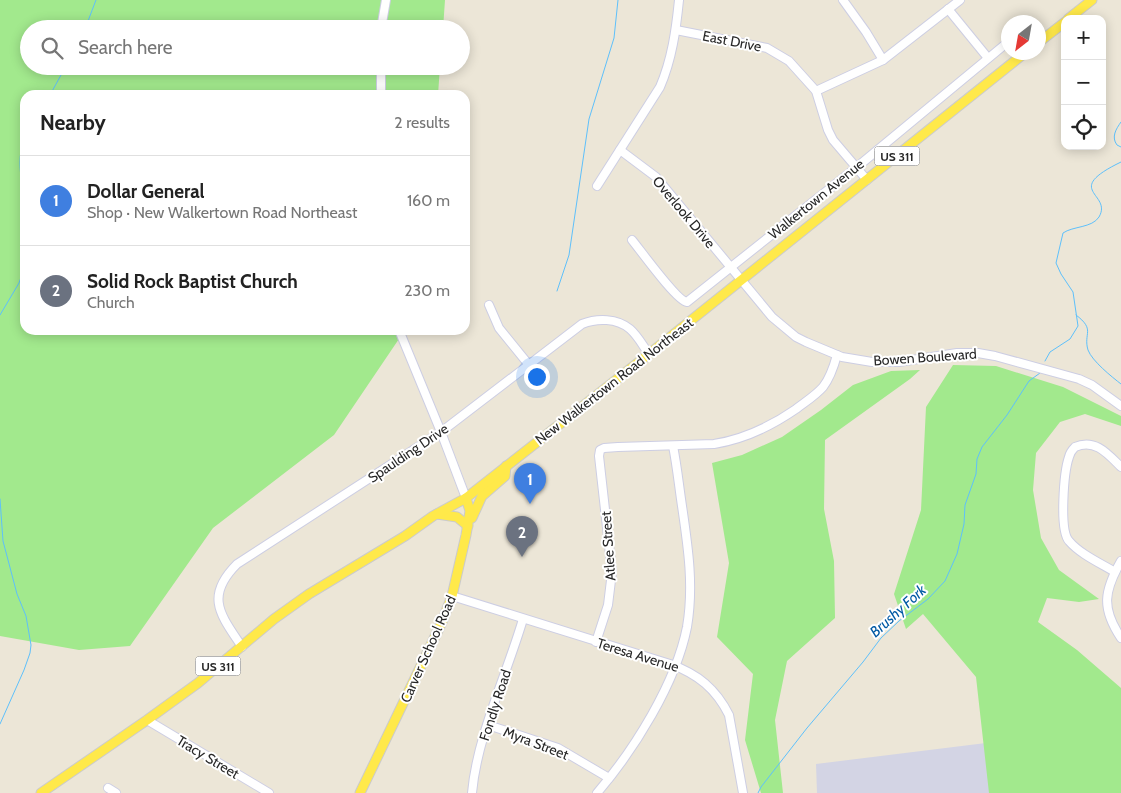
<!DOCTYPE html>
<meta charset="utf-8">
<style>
body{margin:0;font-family:Cabin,sans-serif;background:#f2f2f2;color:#222}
.controls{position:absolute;right:15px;top:15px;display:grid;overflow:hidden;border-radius:10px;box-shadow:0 2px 12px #0003}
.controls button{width:45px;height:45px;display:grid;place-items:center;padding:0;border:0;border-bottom:1px solid #e0e0e0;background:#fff;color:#222;font:25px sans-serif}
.compass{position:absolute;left:1001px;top:15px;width:45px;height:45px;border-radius:50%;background:#fff;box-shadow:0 2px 12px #0003;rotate:211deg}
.you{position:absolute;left:536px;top:376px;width:18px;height:18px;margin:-12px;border:4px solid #fff;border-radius:50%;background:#1a73e8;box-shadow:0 0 0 8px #1a73e833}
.badge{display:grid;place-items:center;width:32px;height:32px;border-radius:50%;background:#111827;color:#fff;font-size:16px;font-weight:700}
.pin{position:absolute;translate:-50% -41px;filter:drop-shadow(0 1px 2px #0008)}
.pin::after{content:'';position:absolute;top:26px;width:18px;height:15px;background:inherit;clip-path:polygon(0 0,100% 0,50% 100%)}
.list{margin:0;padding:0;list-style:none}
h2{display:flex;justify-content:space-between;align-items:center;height:65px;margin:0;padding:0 20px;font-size:21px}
h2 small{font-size:16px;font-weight:400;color:#767676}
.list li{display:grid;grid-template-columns:32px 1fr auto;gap:15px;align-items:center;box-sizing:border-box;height:90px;padding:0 20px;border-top:1px solid #e0e0e0}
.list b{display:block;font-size:19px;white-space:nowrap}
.list p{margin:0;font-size:16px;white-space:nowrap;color:#767676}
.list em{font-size:16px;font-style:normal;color:#767676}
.icon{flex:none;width:28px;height:28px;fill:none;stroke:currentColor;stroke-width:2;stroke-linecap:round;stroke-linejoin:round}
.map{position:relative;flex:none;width:1121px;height:793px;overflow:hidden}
.search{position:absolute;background:#fff;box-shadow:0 2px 12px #0003;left:20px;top:20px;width:450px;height:55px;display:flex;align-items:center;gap:12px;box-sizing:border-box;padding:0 18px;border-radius:28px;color:#767676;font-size:19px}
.panel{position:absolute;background:#fff;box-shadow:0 2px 12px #0003;left:20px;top:90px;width:450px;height:245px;border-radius:15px}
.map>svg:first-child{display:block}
</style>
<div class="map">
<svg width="1121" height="793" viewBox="0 0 1121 793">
<rect width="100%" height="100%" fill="#ece6d7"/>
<polygon fill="#d3d4e4" points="994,742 999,793 817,793 816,764"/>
<g fill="#a2e98d">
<polygon points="0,0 445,0 443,29 29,29 29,66 440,66 438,95 25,95 25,330 405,330 334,435 213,528 130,646 79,650 0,636"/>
<polygon points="953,365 996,366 1063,387 1121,416 1121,426 1085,414 1060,422 1036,453 1033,490 1041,538 1059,570 1099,599 1079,602 1047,598 1038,622 1077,650 1121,688 1121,793 989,793 976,677 923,614 906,629 894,594 921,510 926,407"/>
<polygon points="920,370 910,379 825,440 824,509 834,561 835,618 787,661 775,720 783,793 761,793 745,740 753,674 717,637 729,563 712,463 742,455 782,437 821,410 853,385 891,371"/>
</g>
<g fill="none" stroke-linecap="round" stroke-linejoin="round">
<g stroke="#5ec0fb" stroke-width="1">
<polyline points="85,29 96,0"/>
<polyline points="50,95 66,66"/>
<path d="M 1121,122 C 1116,129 1111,137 1117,145 L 1121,147"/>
<path d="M 25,137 C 16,159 21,177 25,199"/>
<polyline points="557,291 569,255 589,119 614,38 618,0"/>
<polyline points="0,315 19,283 25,266"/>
<path d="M 1076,315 C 1096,330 1083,333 1088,350 C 1092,361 1112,377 1121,384"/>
<path d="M 1045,361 L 1050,352 L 1070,339 L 1078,326 L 1073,292 L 1061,274 L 1056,263 L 1063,233 C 1073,226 1092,228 1099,217 C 1113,193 1061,191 1121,162"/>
<polyline points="0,499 3,541 17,594 26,616 31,645 30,653 24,670 0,724"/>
<polyline points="758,793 761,787 807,728 863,662 881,638 899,621 928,599 945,581 957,554 964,524 965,505 976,474 977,459 982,447 1007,415 1029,381 1040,373"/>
</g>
<g stroke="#cdcee3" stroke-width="10">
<g id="minor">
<polyline points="843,0 866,32 883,60"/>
<polyline points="948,9 988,58"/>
<polyline points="381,29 386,0"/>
<polyline points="676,30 767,48 789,61 816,91 828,130 833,140 867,180"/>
<polyline points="381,66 381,95"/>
<polyline points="816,91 883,60 960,0"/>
<polyline points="620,150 656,177 772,317 796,337 806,342 842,357 872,362 899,362 957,353 978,353 995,356 1079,379 1092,385 1121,406"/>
<path d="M 597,186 L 660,87 C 672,59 676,30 679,0"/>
<path d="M 632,240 C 641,251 677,301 687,302 L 857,167 L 1008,42"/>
<polyline points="489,305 499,328 529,365"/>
<polyline points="399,330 441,432 466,498"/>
<path d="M 1121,561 C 1104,591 1101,608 1121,638"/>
<path d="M 1115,572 C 1100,563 1080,554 1069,541 C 1059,530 1064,471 1069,457 C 1070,452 1072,450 1075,447 C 1095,438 1108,454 1121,467"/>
<path d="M 452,596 L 670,664 C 698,674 716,689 729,715 L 743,793"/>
<path d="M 596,642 L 608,605 L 612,572 L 599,456 L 600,450 L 604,448 L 618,447 L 714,444 C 745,439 770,427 796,409 C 805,402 815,396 823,387 C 830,378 834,366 837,355"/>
<path d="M 242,647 C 221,615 204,597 237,564 L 441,432 L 582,324 C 597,318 617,318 630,329 C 638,336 643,346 649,354"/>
<polyline points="147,720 269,793"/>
<polyline points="488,725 558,748 609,778"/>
<polyline points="108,788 116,793"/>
<path d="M 472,793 C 477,736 507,674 523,619"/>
<path d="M 597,793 C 634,750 676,683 687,627 C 694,586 688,547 682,506 C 679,486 677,466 673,446"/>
</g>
</g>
<g stroke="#cbcbcb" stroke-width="11">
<g id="major">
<polyline points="1068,19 1092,0"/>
<polyline points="1038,43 1065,22"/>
<polyline points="437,514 457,517 468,526"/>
<polyline points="472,518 482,496 505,476 506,466"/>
<polyline points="41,793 147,720 198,683 274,619 309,594 405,536 433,516 466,498 649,354 1026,52"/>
<polyline points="360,793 442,622 452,596 466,535 470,511 466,498"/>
</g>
</g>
<use href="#minor" stroke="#fff" stroke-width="8"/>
<use href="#major" stroke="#ffe94a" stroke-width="9"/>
</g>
<g text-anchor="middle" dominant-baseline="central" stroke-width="4" stroke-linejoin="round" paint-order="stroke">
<g fill="#fff" stroke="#686868" stroke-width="1">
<rect x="874.5" y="146.5" width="45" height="19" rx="4"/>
<rect x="195.5" y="656.5" width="45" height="19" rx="4"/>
</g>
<g font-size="12" font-weight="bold" fill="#282828">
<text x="897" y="156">US 311</text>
<text x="218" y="666">US 311</text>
</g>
<g font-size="14" fill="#282828" stroke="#fff">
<text transform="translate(732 41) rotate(11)">East Drive</text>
<text transform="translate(816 199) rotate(-39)">Walkertown Avenue</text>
<text transform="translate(684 212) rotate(50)">Overlook Drive</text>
<text transform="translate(925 357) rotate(-4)">Bowen Boulevard</text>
<text transform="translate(614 381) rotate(-38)">New Walkertown Road Northeast</text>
<text transform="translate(408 453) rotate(-34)">Spaulding Drive</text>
<text transform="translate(608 546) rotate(-94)">Atlee Street</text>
<text transform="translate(428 649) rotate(-66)">Carver School Road</text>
<text transform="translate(638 655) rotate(17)">Teresa Avenue</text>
<text transform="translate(495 705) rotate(-72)">Fondly Road</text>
<text transform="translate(536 743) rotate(21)">Myra Street</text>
<text transform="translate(208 757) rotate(31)">Tracy Street</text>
</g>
<g font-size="15" font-style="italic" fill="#0059a4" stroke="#fff">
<text transform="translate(898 611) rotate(-42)">Brushy Fork</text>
</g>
</g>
</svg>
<div class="controls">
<button>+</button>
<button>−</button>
<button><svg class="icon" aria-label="locate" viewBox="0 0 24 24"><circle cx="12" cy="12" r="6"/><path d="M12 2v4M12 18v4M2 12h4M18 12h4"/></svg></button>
</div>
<svg class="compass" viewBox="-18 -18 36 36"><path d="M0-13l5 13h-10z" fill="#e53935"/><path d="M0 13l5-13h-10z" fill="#767676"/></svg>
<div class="you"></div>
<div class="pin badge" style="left:530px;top:504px;background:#3f7fe0">1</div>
<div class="pin badge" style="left:522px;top:557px;background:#6b7280">2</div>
<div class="search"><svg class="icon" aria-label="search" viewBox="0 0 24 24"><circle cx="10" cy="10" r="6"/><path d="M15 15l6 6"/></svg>Search here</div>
<section class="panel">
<h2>Nearby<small>2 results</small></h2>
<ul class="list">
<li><span class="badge" style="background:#3f7fe0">1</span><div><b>Dollar General</b><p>Shop · New Walkertown Road Northeast</p></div><em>160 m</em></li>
<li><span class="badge" style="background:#6b7280">2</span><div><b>Solid Rock Baptist Church</b><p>Church</p></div><em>230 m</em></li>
</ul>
</section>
</div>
